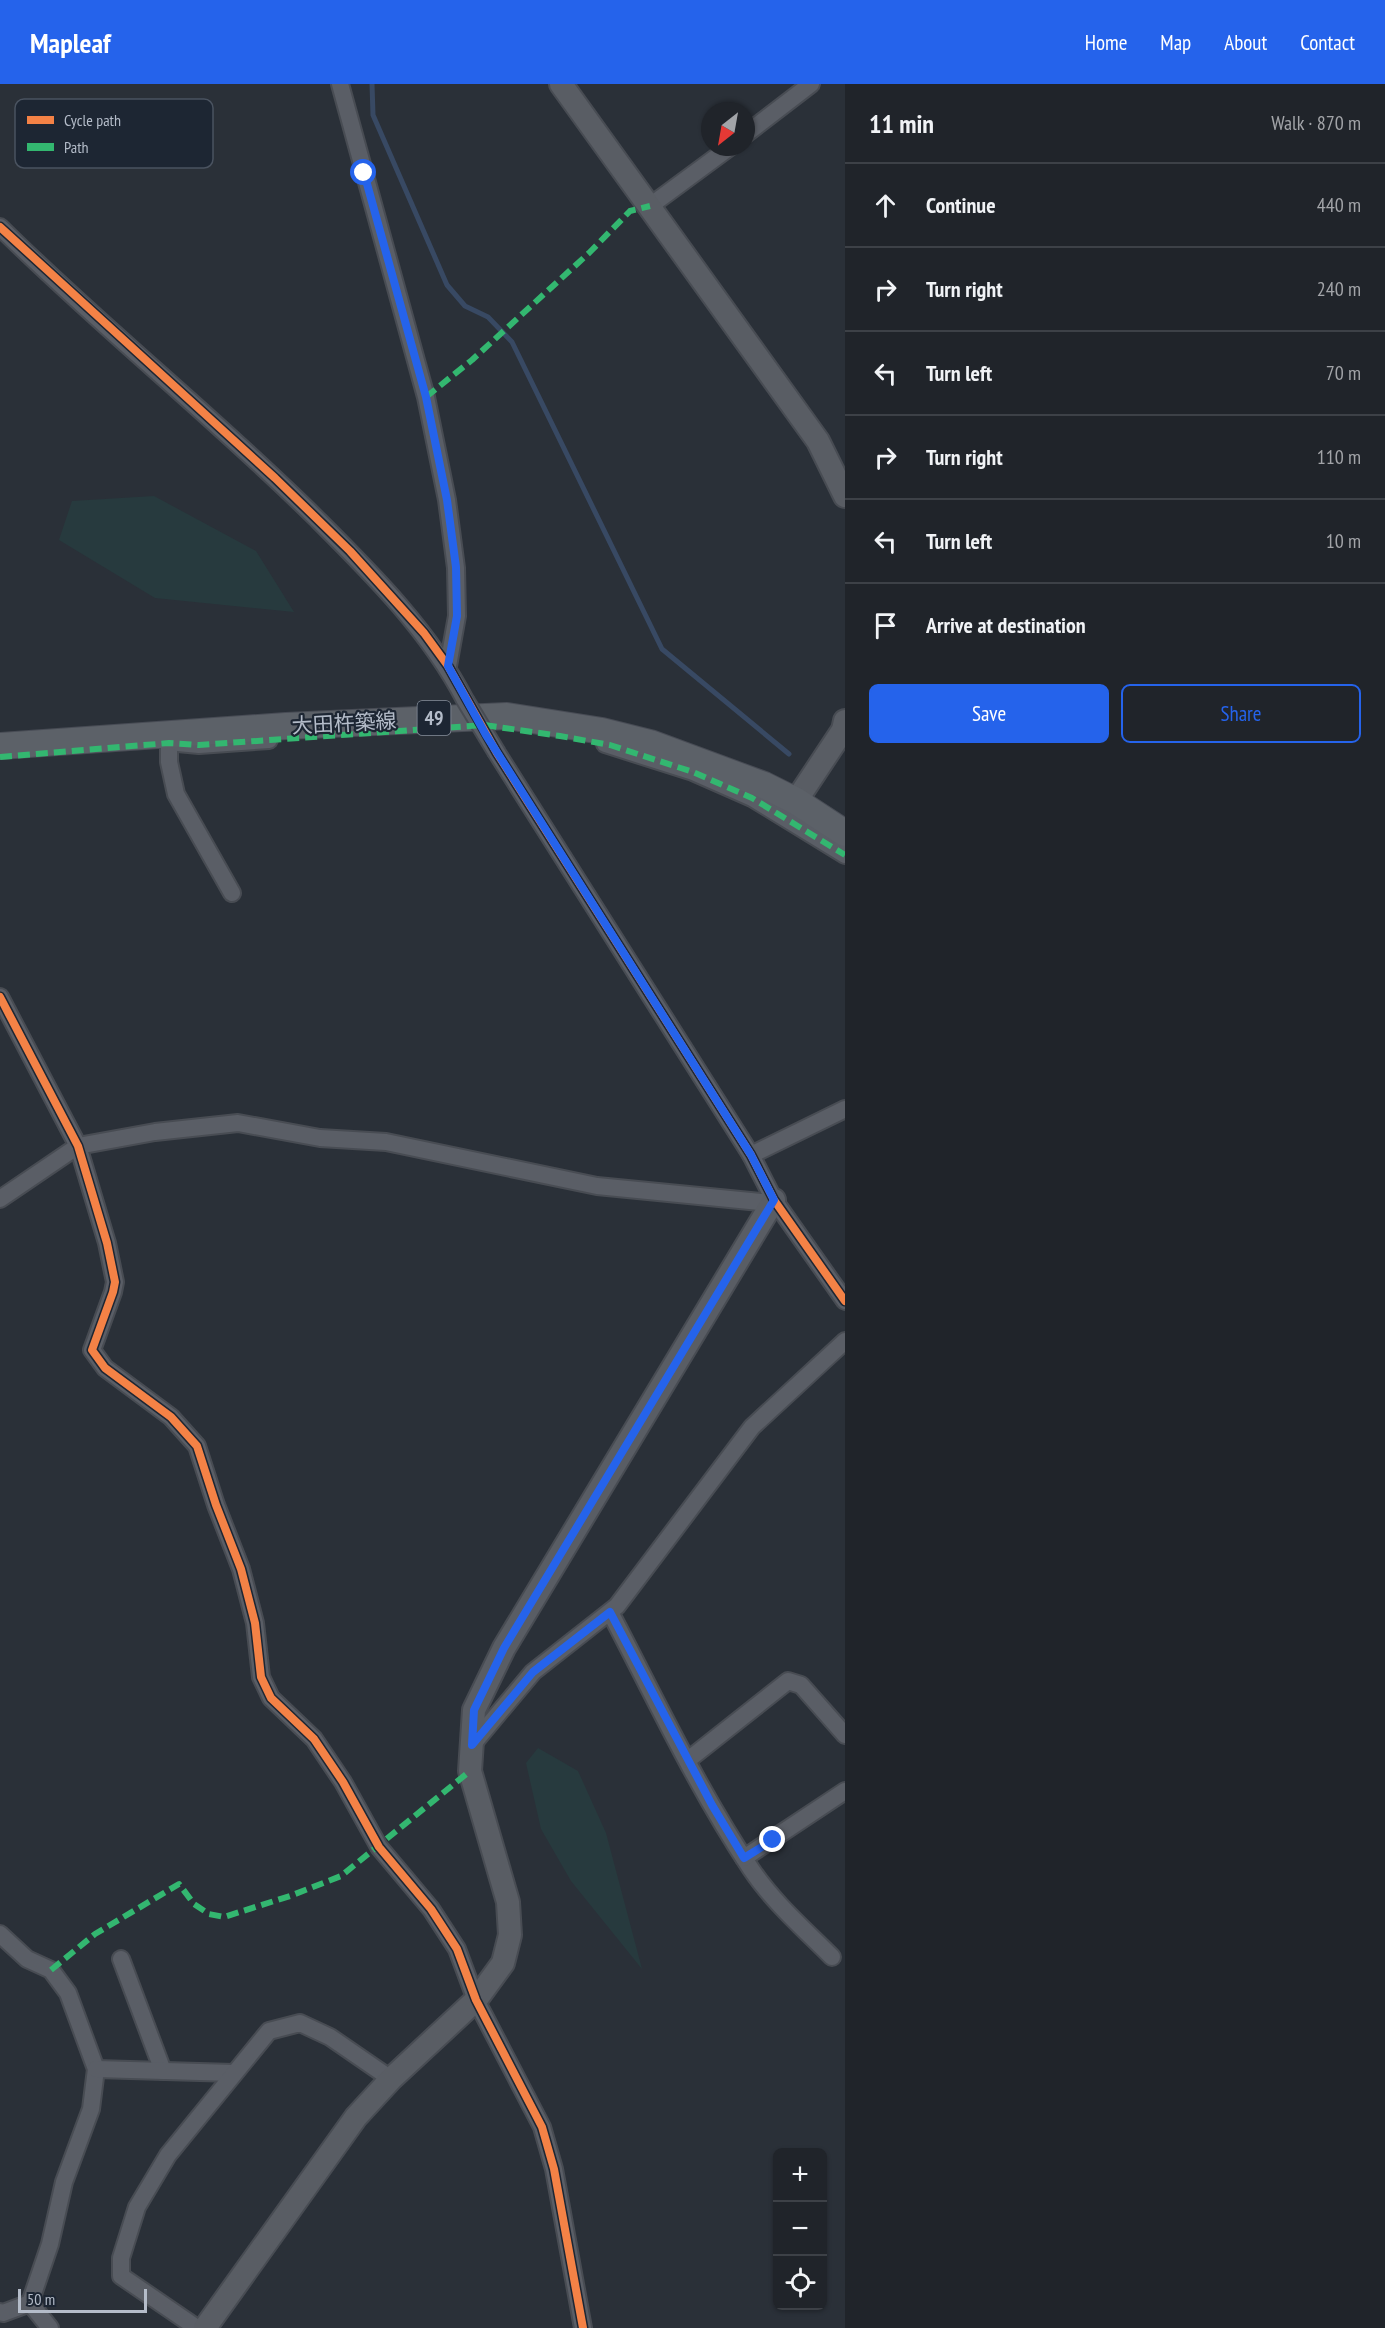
<!DOCTYPE html>
<meta charset="utf-8">
<style>
body{margin:0;font-family:"PT Sans Narrow","Noto Sans JP",sans-serif;background:#2d3036;color:#f1f3f6}
.controls{position:absolute;right:18px;bottom:18px;display:grid;overflow:hidden;border-radius:9px;box-shadow:0 2px 4px #0004}
.controls button{width:54px;height:54px;display:grid;place-items:center;padding:0;border:0;border-bottom:2px solid #3d4147;background:#20242a;color:#f1f3f6;font:30px sans-serif}
.compass{position:absolute;left:701px;top:18px;width:54px;height:54px;border-radius:50%;background:#20242a;box-shadow:0 2px 4px #0004;rotate:211deg}
.scale{position:absolute;left:18px;bottom:15px;width:129px;box-sizing:border-box;padding-left:6px;border:3px solid #b4bcc9;border-top:0;font-size:16px;line-height:21px;white-space:nowrap;color:#b4bcc9;-webkit-text-stroke:4px #1d2633;paint-order:stroke}
.stop{position:absolute;width:18px;height:18px;margin:-14px;border:4px solid #2563eb;border-radius:50%;background:#fff}
.stop.end{background:#2563eb;border-color:#fff;box-shadow:0 2px 6px #0008}
.list{margin:0;padding:0;list-style:none}
h2{display:flex;justify-content:space-between;align-items:center;height:78px;margin:0;padding:0 24px;font-size:26px}
h2 small{font-size:20px;font-weight:400;color:#a2a4a8}
.list li{display:grid;grid-template-columns:39px 1fr auto;gap:18px;align-items:center;box-sizing:border-box;height:84px;padding:0 24px;border-top:2px solid #3d4147}
.list b{display:block;font-size:22px;white-space:nowrap}
.list em{font-size:20px;font-style:normal;color:#a2a4a8}
.actions{display:flex;gap:12px;padding:18px 24px}
.actions a{flex:1;padding:14px 0;border:2px solid #2563eb;border-radius:9px;text-align:center;font-size:21px;color:#2563eb}
.actions .main{background:#2563eb;color:#fff}
.icon{flex:none;width:33px;height:33px;fill:none;stroke:currentColor;stroke-width:2;stroke-linecap:round;stroke-linejoin:round}
.map{position:relative;flex:none;width:845px;height:2244px;overflow:hidden}
header{display:flex;align-items:center;gap:36px;box-sizing:border-box;height:84px;padding:0 30px;background:#2563eb;color:#fff}
header strong{font-size:28px}
nav{display:flex;gap:33px;margin-inline-start:auto;font-size:21px}
main{display:flex}
aside{flex:1;background:#20242a}
.map>svg:first-child{display:block}
</style>
<header>
<strong>Mapleaf</strong>
<nav><a>Home</a><a>Map</a><a>About</a><a>Contact</a></nav>
</header>
<main>
<div class="map">
<svg width="845" height="2244" viewBox="0 0 845 2244">
<rect width="100%" height="100%" fill="#2a3038"/>
<g fill="#273a3e">
<polygon points="154,412 256,467 294,528 155,514 59,456 72,417"/>
<polygon points="538,1664 578,1687 606,1749 642,1885 571,1797 541,1745 526,1679"/>
</g>
<g fill="none" stroke-linecap="round" stroke-linejoin="round">
<polyline stroke="#384963" stroke-width="5" points="372,0 373,31 447,201 465,222 488,233 512,258 662,565 789,670"/>
<g stroke="#484c53" stroke-width="20">
<g id="street">
<polyline points="340,0 426,313 447,416 456,484 457,532 448,582"/>
<polyline points="746,50 811,0"/>
<polyline points="650,122 730,63"/>
<path d="M 0,143 C 102,244 214,333 315,433 C 371,489 429,546 465,616"/>
<polyline points="169,652 169,678 176,710 232,809"/>
<polyline points="178,659 199,661 269,656"/>
<polyline points="605,660 693,688 752,714 845,771"/>
<polyline points="497,669 751,1071 774,1116 845,1217"/>
<polyline points="0,913 78,1062 107,1159 115,1198 113,1208 92,1266 105,1284 171,1333 197,1362 216,1421 241,1485 255,1539 261,1593 271,1614 314,1655 343,1698 379,1763 431,1825 457,1865 476,1916 542,2043 554,2085 583,2244"/>
<polyline points="751,1071 845,1025"/>
<polyline points="0,1115 78,1062 155,1048 238,1039 320,1054 386,1058 597,1102 770,1119"/>
<path d="M 610,1528 C 655,1614 697,1704 751,1785 C 773,1818 804,1845 832,1873"/>
<polyline points="472,1661 533,1588 617,1522 752,1343 845,1257"/>
<polyline points="688,1676 788,1597 801,1601 845,1651"/>
<polyline points="744,1774 845,1707"/>
<polyline points="0,1850 27,1875 51,1886 68,1909 96,1985 91,2025 64,2098 50,2160 30,2219 3,2229 0,2228"/>
<polyline points="121,1875 163,1987"/>
<polyline points="96,1985 234,1989"/>
<polyline points="30,2219 50,2244"/>
<polyline points="197,2244 121,2192 121,2174 137,2123 168,2071 269,1947 300,1939 330,1953 391,1995"/>
</g>
</g>
<g stroke="#484c53" stroke-width="26">
<g id="secondary">
<polyline points="561,0 818,357 845,412"/>
<polyline points="796,717 843,646 845,637"/>
<polyline points="205,2244 356,2033 391,1995 476,1916 503,1879 510,1851 508,1818 470,1687 474,1626 504,1564 774,1116"/>
</g>
</g>
<g stroke="#484c55" stroke-width="28">
<polyline id="primary" points="0,662 286,642 507,632 602,647 650,659 764,701 796,717 845,749"/>
</g>
<use href="#street" stroke="#5a5e66" stroke-width="16"/>
<use href="#secondary" stroke="#595d64" stroke-width="22"/>
<use href="#primary" stroke="#5c6168" stroke-width="26"/>
<g stroke="#484c53" stroke-width="20" stroke-linecap="butt">
<polyline id="street-bridge" points="465,616 497,669"/>
</g>
<use href="#street-bridge" stroke="#5a5e66" stroke-width="16"/>
<g stroke="#33b770" stroke-width="6" stroke-dasharray="12 6" stroke-linecap="butt">
<polyline points="426,313 472,276 589,169 630,127 650,122"/>
<polyline points="0,673 169,659 199,661 484,641 560,652 610,661 693,688 752,714 845,771"/>
<polyline points="51,1886 95,1850 179,1800 194,1820 209,1830 224,1833 290,1812 341,1792 470,1687"/>
</g>
<g stroke="#1d2633" stroke-width="11">
<g id="cycleway">
<polyline points="0,143 275,394 350,467 424,549 448,582 497,669 751,1071 774,1116 845,1217"/>
<polyline points="0,913 78,1062 107,1159 115,1198 113,1208 92,1266 105,1284 171,1333 197,1362 216,1421 241,1485 255,1539 261,1593 271,1614 314,1655 343,1698 379,1763 431,1825 457,1865 476,1916 542,2043 554,2085 583,2244"/>
</g>
</g>
<use href="#cycleway" stroke="#f48246" stroke-width="8"/>
</g>
<g fill="none" stroke-linecap="round" stroke-linejoin="round">
<polyline stroke="#2563eb" stroke-width="8" points="364,89 426,313 447,416 456,483 457,532 448,582 486,651 751,1071 774,1116 504,1564 474,1626 472,1661 533,1588 610,1528 712,1721 744,1774 773,1756"/>
</g>
<g text-anchor="middle" dominant-baseline="central" stroke-width="4.5" stroke-linejoin="round" paint-order="stroke">
<rect fill="#1d2633" stroke="#878f9c" stroke-width="1.5" x="417.5" y="617" width="33" height="34" rx="4.5"/>
<g font-size="20" font-weight="bold" fill="#b4bcc9">
<text x="434" y="634">49</text>
</g>
<g font-size="21" fill="#b4bcc9" stroke="#1d2633">
<text transform="translate(344 639) rotate(-3)">大田杵築線</text>
</g>
</g>
<rect x="15" y="15" width="198" height="69" rx="9" fill="#1d2633" stroke="#4a5360" stroke-width="1.5"/>
<rect x="27" y="32" width="27" height="8" fill="#f48246"/>
<rect x="27" y="59" width="27" height="8" fill="#33b770"/>
<g font-size="16" fill="#b4bcc9">
<text x="64" y="42">Cycle path</text>
<text x="64" y="69">Path</text>
</g>
</svg>
<div class="controls">
<button>+</button>
<button>−</button>
<button><svg class="icon" aria-label="locate" viewBox="0 0 24 24"><circle cx="12" cy="12" r="6"/><path d="M12 2v4M12 18v4M2 12h4M18 12h4"/></svg></button>
</div>
<svg class="compass" viewBox="-18 -18 36 36"><path d="M0-13l5 13h-10z" fill="#e53935"/><path d="M0 13l5-13h-10z" fill="#a2a4a8"/></svg>
<div class="scale">50 m</div>
<div class="stop" style="left:364px;top:89px"></div>
<div class="stop end" style="left:773px;top:1756px"></div>
</div>
<aside>
<h2>11 min<small>Walk · 870 m</small></h2>
<ul class="list">
<li><svg class="icon" aria-label="ahead" viewBox="0 0 24 24"><path d="M12 20V5M6 11l6-6 6 6"/></svg><div><b>Continue</b></div><em>440 m</em></li>
<li><svg class="icon" aria-label="right" viewBox="0 0 24 24"><path d="M7 20v-9h11M14 6l5 5-5 5"/></svg><div><b>Turn right</b></div><em>240 m</em></li>
<li><svg class="icon" aria-label="left" viewBox="0 0 24 24"><path d="M17 20v-9H6M10 6l-5 5 5 5"/></svg><div><b>Turn left</b></div><em>70 m</em></li>
<li><svg class="icon" aria-label="right" viewBox="0 0 24 24"><path d="M7 20v-9h11M14 6l5 5-5 5"/></svg><div><b>Turn right</b></div><em>110 m</em></li>
<li><svg class="icon" aria-label="left" viewBox="0 0 24 24"><path d="M17 20v-9H6M10 6l-5 5 5 5"/></svg><div><b>Turn left</b></div><em>10 m</em></li>
<li><svg class="icon" aria-label="arrive" viewBox="0 0 24 24"><path d="M6 21V4h12l-3 4 3 4H6"/></svg><div><b>Arrive at destination</b></div></li>
</ul>
<div class="actions"><a class="main">Save</a><a>Share</a></div>
</aside>
</main>
